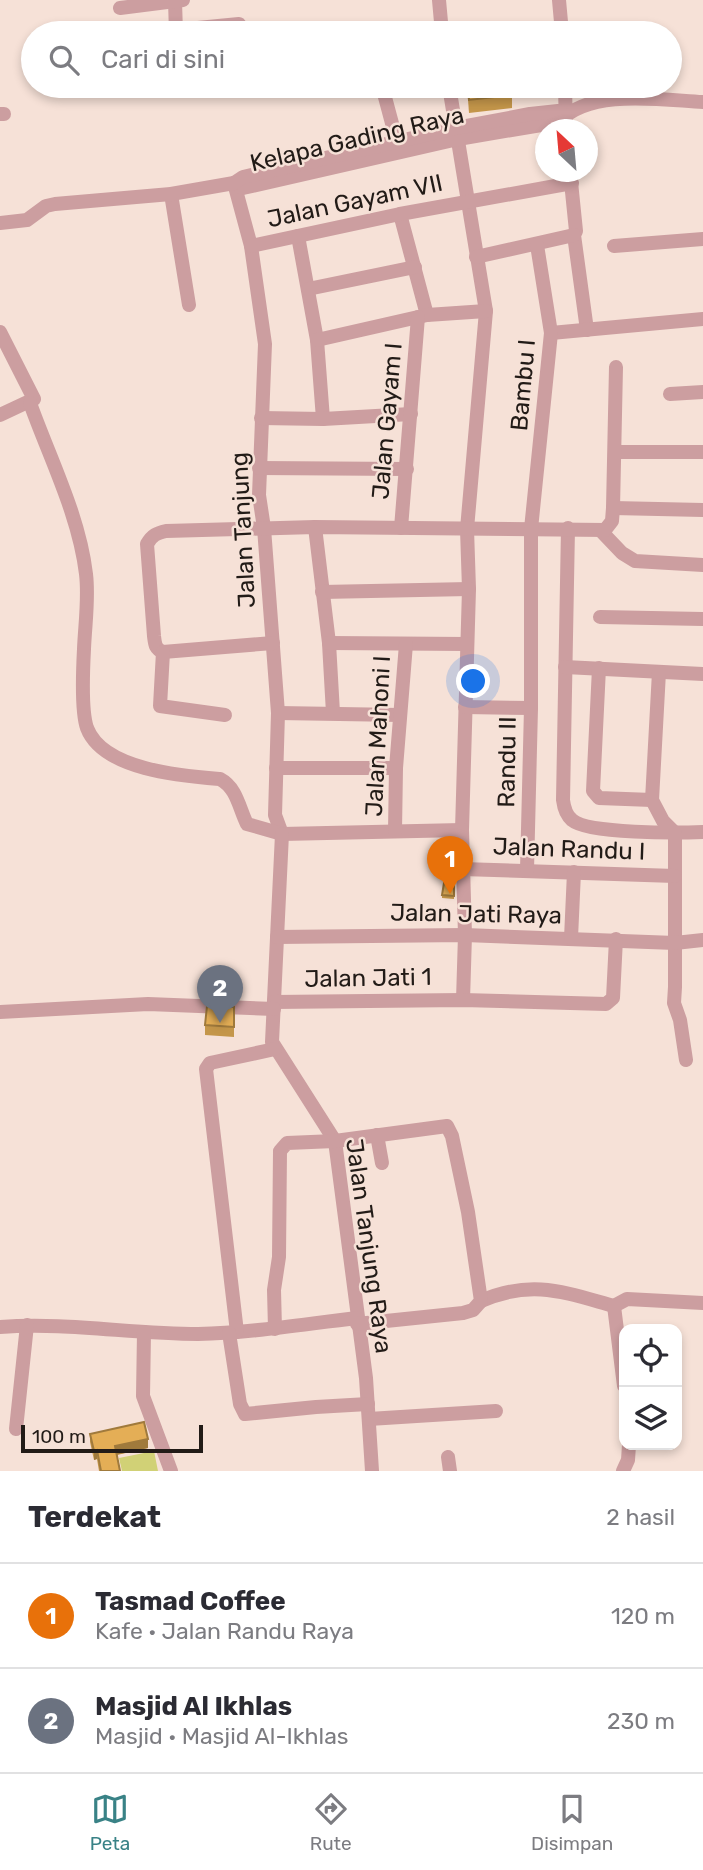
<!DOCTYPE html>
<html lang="id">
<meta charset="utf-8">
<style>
body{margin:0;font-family:Rubik,sans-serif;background:#f7f7f7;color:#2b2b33}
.controls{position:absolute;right:21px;bottom:21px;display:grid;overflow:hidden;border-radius:14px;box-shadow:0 4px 10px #0003}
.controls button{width:63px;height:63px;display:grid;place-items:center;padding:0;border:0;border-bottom:2px solid #e1e1e2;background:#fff;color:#2b2b33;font:35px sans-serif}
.compass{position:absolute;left:535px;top:119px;width:63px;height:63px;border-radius:50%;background:#fff;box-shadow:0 4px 10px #0003;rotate:334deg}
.scale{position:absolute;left:21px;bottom:18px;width:182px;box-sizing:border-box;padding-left:7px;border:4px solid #221b17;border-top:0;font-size:19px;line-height:24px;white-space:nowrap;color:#221b17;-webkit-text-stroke:5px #f6e1d7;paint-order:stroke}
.you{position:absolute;left:474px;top:682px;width:24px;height:24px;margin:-18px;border:5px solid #fff;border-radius:50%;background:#1a73e8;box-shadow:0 0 0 10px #1a73e833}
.badge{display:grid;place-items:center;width:46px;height:46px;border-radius:50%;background:#398286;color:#fff;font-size:23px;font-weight:700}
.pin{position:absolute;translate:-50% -58px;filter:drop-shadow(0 2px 4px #0008)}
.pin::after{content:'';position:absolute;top:37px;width:24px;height:21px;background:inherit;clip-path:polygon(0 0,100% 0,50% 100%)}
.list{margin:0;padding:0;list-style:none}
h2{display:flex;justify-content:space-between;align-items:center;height:91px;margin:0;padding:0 28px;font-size:30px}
h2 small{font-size:23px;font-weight:400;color:#7c7c81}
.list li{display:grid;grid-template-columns:46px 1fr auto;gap:21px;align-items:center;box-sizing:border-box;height:105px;padding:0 28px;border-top:2px solid #e1e1e2}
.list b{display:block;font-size:26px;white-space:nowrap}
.list p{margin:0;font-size:23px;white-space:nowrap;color:#7c7c81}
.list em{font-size:23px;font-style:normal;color:#7c7c81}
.icon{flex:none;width:38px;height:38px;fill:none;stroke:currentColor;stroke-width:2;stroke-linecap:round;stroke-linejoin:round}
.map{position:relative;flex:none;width:703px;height:1471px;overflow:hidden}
.search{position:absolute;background:#fff;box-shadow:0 4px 10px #0003;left:21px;right:21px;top:21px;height:77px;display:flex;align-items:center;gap:18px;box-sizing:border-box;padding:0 24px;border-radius:38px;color:#7c7c81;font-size:26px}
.sheet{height:301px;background:#fff}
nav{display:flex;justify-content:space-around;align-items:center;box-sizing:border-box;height:98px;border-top:2px solid #e1e1e2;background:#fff;font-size:19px;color:#7c7c81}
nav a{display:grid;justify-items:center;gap:4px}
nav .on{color:#398286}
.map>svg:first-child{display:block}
</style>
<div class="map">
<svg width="703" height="1471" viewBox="0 0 703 1471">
<rect width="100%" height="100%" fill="#f6e1d7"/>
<polygon fill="#d1d176" points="154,1451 158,1471 122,1471 119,1458"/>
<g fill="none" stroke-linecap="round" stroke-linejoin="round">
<g stroke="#cc9ea0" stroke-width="14">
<polyline points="439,0 442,33"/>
<polyline points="559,0 562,33"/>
<polyline points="175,1 176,33"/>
<polyline points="120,8 183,0"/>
<polyline points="146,33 239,24"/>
<polyline points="382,86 397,142"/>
<polyline points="449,86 486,311 467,529 469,589 462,830 465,935 463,1000"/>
<polyline points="565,86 566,130"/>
<polyline points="0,114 4,114"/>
<polyline points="570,172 576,231 574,235 587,330"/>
<polyline points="234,183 251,246 265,344 259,495 264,528 278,713 275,815 282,834"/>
<path d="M 234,183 L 243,188 L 458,139 L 559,122 C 589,88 662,100 703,102"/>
<polyline points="171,194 189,305"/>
<polyline points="400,214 427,315"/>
<polyline points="0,223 27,220 46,206 55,204 171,194 234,183 243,177 456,128 530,114 558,111 565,115"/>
<polyline points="298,236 317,340 323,419"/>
<polyline points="251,246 400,214 572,183"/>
<polyline points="614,246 703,239"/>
<polyline points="476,257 574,235"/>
<polyline points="308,289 415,267"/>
<polyline points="0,332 34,399 0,415"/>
<polyline points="551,333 703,319"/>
<polyline points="317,340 427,315 486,311"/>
<polyline points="670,394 703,392"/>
<path d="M 30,403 C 50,459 79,515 86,574 C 89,599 85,624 84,649 C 83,668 81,711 87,728 C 103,770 182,776 220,779 C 237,788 239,808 247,824 L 282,834 L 462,830"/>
<polyline points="261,418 323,419 411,414"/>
<polyline points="616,452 703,452"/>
<polyline points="259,468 407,469"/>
<polyline points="613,508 703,510"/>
<polyline points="315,527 329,643 333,713"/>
<polyline points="401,528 418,317"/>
<path d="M 568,528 L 563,800 C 564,808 566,815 572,820 C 588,834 679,833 703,832"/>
<polyline points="601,531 622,553 635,561 703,565"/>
<polyline points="322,592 469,589"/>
<polyline points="600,617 703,619"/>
<path d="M 273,643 L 163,652 C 155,649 155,644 154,636 L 147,544 C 152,535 157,533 166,531 L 315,527 L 605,530 L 612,521 L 613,508 L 616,367"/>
<polyline points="329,643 467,644"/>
<polyline points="163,652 160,706 225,715"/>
<polyline points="565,667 703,674"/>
<polyline points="599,668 593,791 599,798 652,800"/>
<polyline points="659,672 652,800 663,821 675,833 675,987 674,1003 680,1020 686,1060"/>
<polyline points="465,707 531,708"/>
<polyline points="278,713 400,715"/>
<polyline points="276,768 396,768"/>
<polyline points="395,831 396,768 406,644"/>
<polyline points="282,834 272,1042 335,1141 366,1378 372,1471"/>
<polyline points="462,869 675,876"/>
<polyline points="527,870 531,708 531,529 551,333 537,245"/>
<polyline points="277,937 465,935 675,943 703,940"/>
<polyline points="571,938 574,872"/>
<polyline points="274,1002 463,1000 606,1004 613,998 616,939"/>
<polyline points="0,1012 148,1004 274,1009"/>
<polyline points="377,1135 382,1163"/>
<path d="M 481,1301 C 532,1279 563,1292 614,1306"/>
<path d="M 0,1327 C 67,1322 131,1334 198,1334 C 251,1333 304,1324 357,1318"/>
<polyline points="275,1329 274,1290 279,1257 280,1151 287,1143 335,1141 447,1126 452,1136 468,1212 481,1301 473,1310 463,1313 357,1324"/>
<polyline points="144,1332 143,1396 171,1471"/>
<polyline points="237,1332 206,1069 210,1063 275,1049"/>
<polyline points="229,1333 240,1404 245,1414 316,1407 368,1404"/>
<polyline points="624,1386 614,1306 627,1299 703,1303"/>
<polyline points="369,1419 496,1411"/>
<polyline points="16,1429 27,1325"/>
<polyline points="448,1457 450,1471"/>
<polyline points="623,1471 628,1460 629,1445"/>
</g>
</g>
<g fill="#c4964a">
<polygon points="467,86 512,86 512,108 469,113"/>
<polygon points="454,882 454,899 442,898 442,895"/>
<polygon points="205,1025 234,1027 234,1037 205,1035"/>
<polygon points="90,1434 148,1448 117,1455 120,1471 99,1471 97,1459 94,1460 90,1442"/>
</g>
<g fill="#a07a3c">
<polygon points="148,1439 148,1448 115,1455 115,1446"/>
<polygon points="97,1450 97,1459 94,1460 94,1451"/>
</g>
<g fill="#e4ae56" stroke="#a07a3c" stroke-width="2">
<polygon points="468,86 512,86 512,95 469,100"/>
<polygon points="454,882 454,896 442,895 444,883"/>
<polygon points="207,1006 234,1007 234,1027 205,1025"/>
<polygon points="144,1422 148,1439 115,1446 120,1471 101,1471 97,1450 94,1451 90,1434"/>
</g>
<g text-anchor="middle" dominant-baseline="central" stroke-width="5" stroke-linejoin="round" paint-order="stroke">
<g font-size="24" fill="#221b17" stroke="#f6e1d7">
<text transform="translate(357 139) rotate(-13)">Kelapa Gading Raya</text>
<text transform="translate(355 201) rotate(-12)">Jalan Gayam VII</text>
<text transform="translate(523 385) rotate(-85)">Bambu I</text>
<text transform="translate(387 421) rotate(-85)">Jalan Gayam I</text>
<text transform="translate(243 530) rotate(-93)">Jalan Tanjung</text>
<text transform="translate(378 736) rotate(-87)">Jalan Mahoni I</text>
<text transform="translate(507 762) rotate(-89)">Randu II</text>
<text transform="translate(569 849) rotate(2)">Jalan Randu I</text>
<text transform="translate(476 914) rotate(1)">Jalan Jati Raya</text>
<text transform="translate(368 978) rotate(-1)">Jalan Jati 1</text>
<text transform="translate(369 1246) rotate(82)">Jalan Tanjung Raya</text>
</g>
</g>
</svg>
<div class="controls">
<button><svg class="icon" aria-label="locate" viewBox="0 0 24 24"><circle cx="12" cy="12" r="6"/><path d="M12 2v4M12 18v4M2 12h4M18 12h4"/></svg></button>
<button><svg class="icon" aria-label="layers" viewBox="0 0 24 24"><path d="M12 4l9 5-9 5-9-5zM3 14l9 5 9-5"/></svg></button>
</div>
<svg class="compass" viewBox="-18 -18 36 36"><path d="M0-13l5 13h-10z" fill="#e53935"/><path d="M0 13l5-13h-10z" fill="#7c7c81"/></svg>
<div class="scale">100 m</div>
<div class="you"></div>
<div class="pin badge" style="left:450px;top:894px;background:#e8710a">1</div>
<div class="pin badge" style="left:220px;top:1023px;background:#6b7280">2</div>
<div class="search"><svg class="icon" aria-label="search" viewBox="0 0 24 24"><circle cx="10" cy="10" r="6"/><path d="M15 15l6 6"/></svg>Cari di sini</div>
</div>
<section class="sheet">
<h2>Terdekat<small>2 hasil</small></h2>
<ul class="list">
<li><span class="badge" style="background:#e8710a">1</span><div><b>Tasmad Coffee</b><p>Kafe · Jalan Randu Raya</p></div><em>120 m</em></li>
<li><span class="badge" style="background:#6b7280">2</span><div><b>Masjid Al Ikhlas</b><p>Masjid · Masjid Al-Ikhlas</p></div><em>230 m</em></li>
</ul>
</section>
<nav>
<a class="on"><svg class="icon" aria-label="map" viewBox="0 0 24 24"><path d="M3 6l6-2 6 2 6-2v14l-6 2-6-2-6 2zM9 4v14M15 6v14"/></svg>Peta</a>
<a><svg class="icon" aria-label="directions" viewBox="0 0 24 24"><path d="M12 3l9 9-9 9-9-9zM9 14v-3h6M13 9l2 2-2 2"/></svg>Rute</a>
<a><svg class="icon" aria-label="saved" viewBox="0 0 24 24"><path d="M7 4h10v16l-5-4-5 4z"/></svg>Disimpan</a>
</nav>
